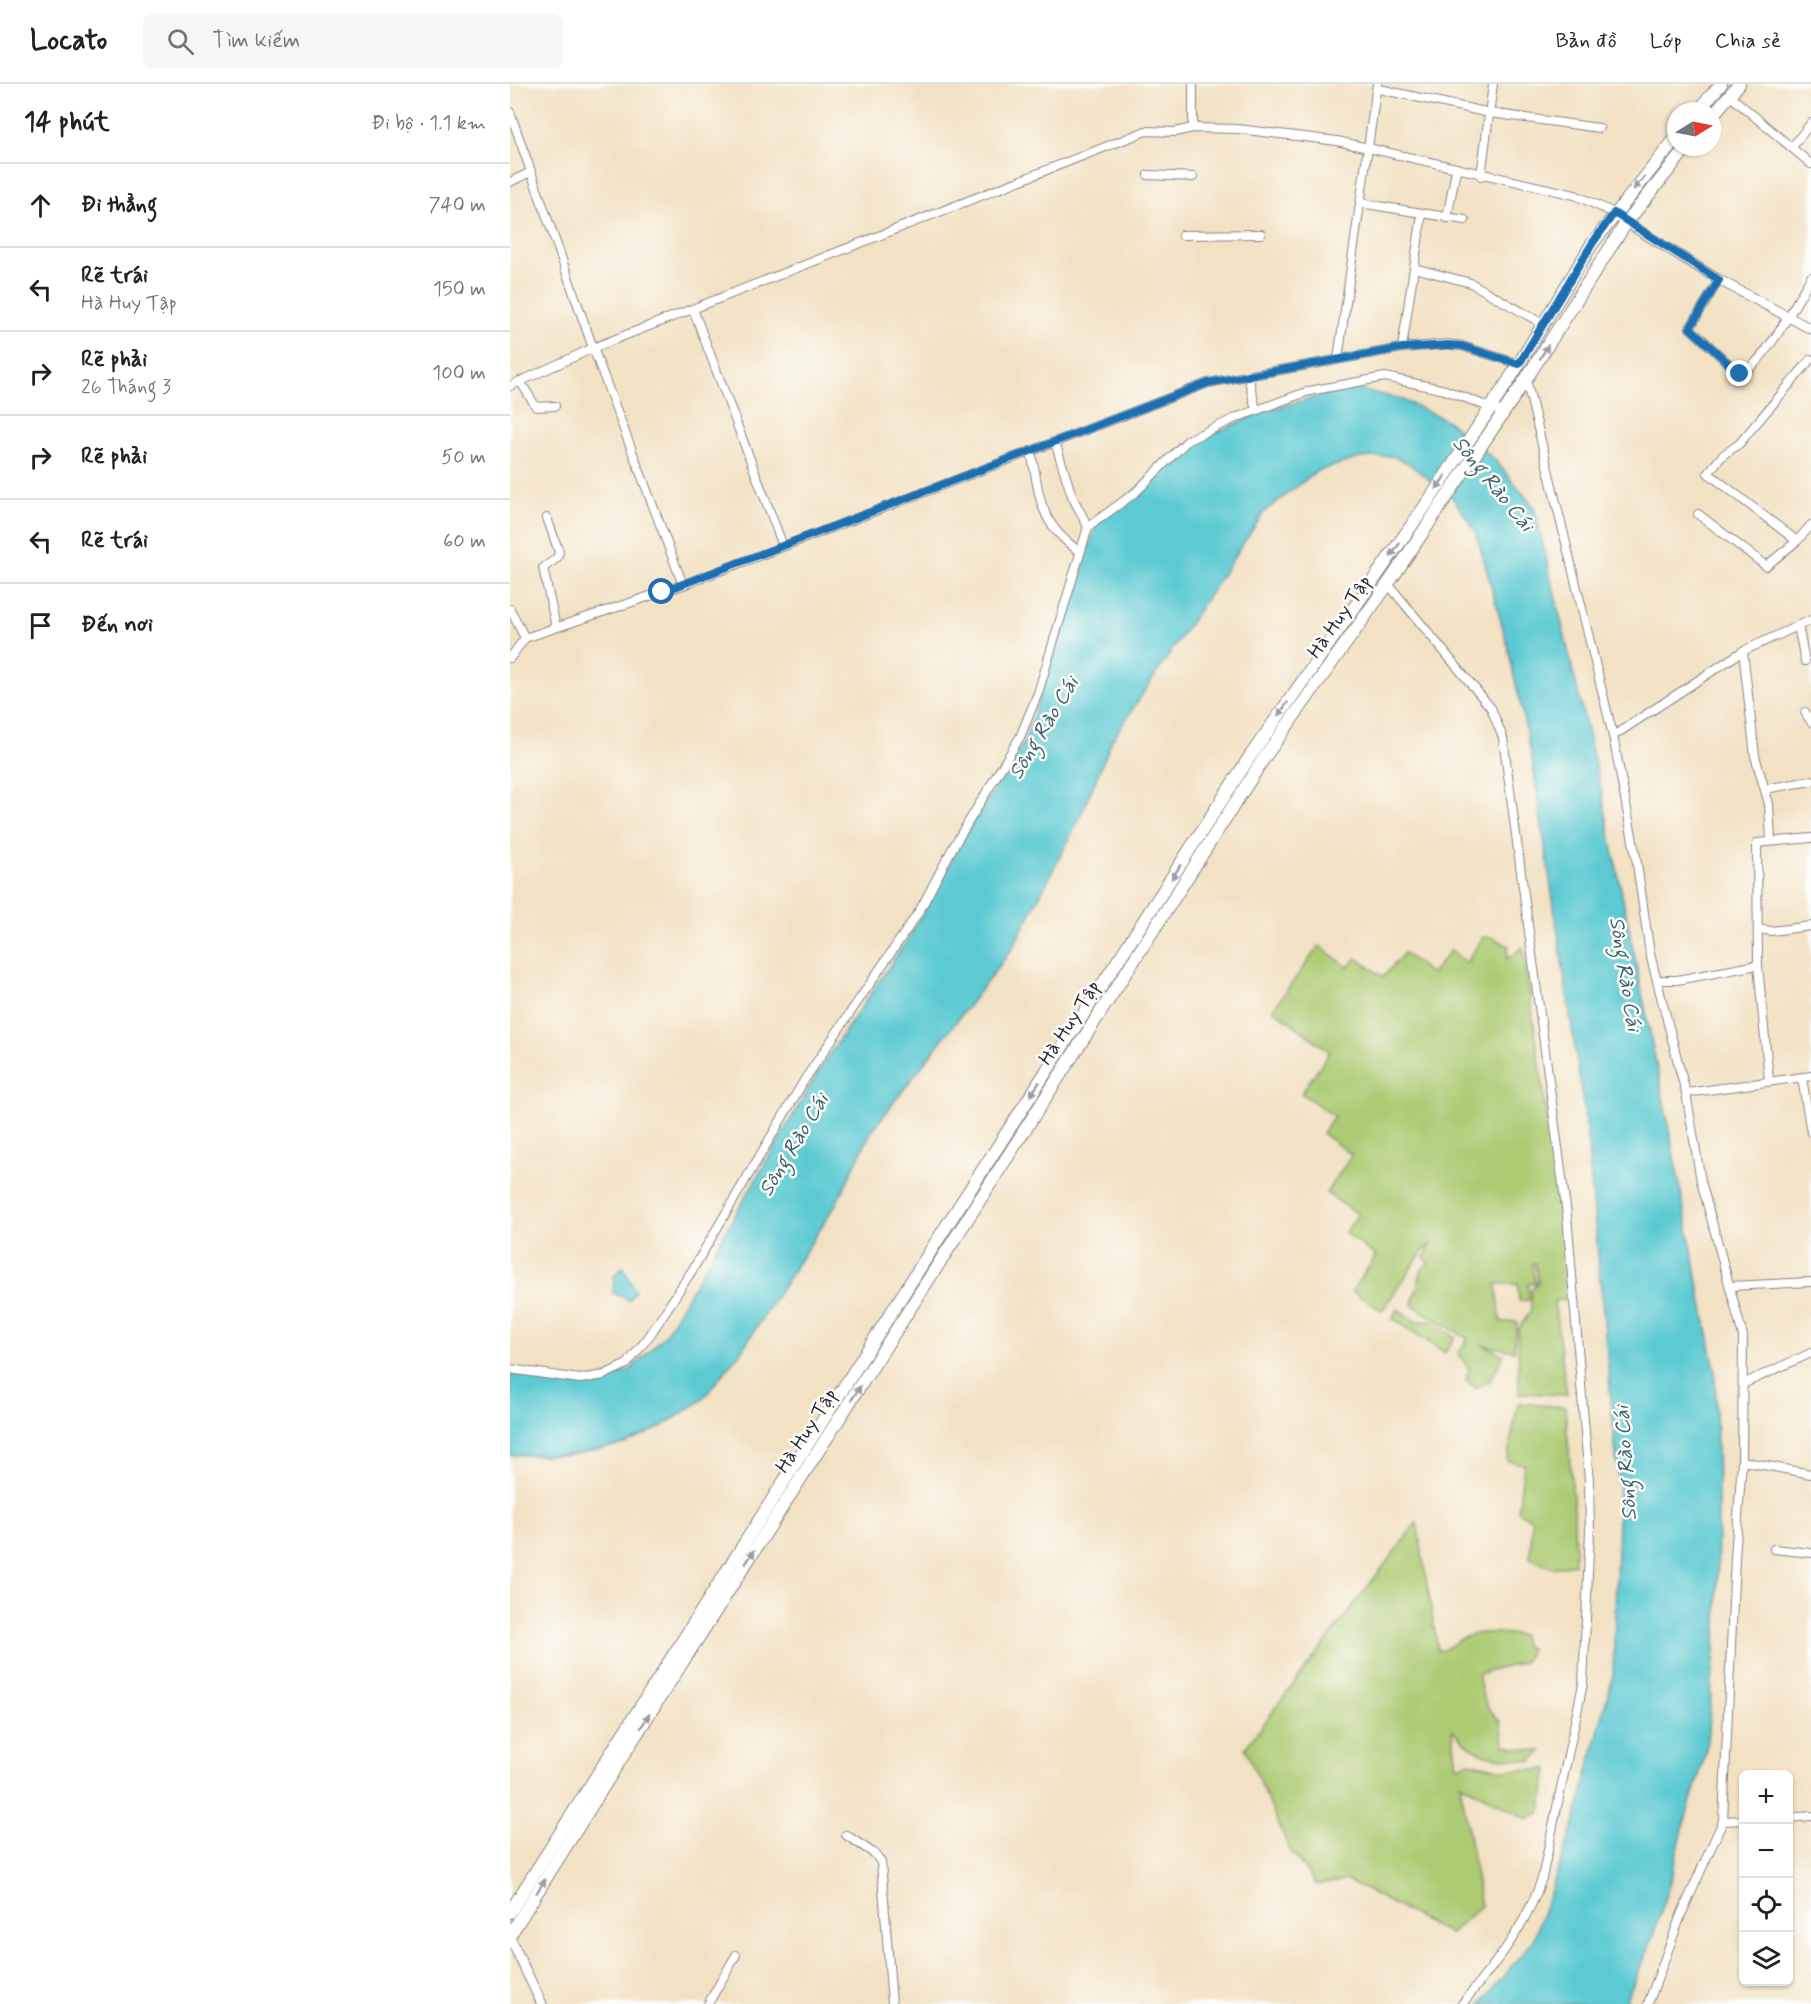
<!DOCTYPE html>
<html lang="vi">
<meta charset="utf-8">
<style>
body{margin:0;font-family:Mynerve,sans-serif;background:#f6f6f6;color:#202124}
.controls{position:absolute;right:18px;bottom:18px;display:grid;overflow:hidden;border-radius:9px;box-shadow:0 2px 4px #0004}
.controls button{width:54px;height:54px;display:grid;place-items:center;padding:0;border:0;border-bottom:2px solid #e0e0e0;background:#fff;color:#202124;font:30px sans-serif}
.compass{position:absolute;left:1157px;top:18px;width:54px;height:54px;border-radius:50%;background:#fff;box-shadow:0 2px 4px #0004;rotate:80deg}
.stop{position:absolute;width:18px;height:18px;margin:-14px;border:4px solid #1f6fb2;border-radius:50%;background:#fff}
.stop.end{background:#1f6fb2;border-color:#fff;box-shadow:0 2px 6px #0008}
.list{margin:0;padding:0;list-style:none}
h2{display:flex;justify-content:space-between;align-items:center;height:78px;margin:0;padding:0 24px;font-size:26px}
h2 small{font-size:20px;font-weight:400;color:#757577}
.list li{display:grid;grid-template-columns:39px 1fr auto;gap:18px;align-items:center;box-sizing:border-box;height:84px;padding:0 24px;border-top:2px solid #e0e0e0}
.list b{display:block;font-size:22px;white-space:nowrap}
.list p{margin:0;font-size:20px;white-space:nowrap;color:#757577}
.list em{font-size:20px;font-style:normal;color:#757577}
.icon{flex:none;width:33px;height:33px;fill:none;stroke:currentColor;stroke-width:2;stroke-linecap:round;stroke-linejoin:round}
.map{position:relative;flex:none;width:1301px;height:1920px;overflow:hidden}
header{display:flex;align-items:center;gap:36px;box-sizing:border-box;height:84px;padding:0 30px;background:#fff;border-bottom:2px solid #e0e0e0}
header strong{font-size:28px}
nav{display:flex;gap:33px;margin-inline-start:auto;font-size:21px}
.search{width:420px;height:54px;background:#f6f6f6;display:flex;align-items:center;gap:15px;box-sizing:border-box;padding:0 21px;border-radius:9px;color:#757577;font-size:22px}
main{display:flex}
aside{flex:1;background:#fff}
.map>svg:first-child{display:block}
</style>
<header>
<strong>Locato</strong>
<div class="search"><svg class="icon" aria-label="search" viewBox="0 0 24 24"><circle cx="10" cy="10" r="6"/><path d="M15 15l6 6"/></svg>Tìm kiếm</div>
<nav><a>Bản đồ</a><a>Lớp</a><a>Chia sẻ</a></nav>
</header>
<main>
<aside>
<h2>14 phút<small>Đi bộ · 1.1 km</small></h2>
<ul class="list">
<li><svg class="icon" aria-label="ahead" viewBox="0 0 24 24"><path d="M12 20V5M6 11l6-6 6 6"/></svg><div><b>Đi thẳng</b></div><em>740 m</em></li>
<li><svg class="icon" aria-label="left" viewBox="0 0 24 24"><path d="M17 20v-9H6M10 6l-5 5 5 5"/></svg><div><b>Rẽ trái</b><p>Hà Huy Tập</p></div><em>150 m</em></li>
<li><svg class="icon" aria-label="right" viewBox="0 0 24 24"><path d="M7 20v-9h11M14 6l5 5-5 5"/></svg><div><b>Rẽ phải</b><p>26 Tháng 3</p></div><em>100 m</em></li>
<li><svg class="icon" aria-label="right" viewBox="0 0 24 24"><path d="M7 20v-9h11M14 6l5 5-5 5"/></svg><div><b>Rẽ phải</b></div><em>50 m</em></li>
<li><svg class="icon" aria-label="left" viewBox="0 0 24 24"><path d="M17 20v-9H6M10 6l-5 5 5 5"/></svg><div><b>Rẽ trái</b></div><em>60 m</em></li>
<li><svg class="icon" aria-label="arrive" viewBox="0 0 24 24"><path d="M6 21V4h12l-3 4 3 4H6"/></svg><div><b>Đến nơi</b></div></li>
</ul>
</aside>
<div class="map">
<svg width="1301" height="1920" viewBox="0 0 1301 1920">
<rect width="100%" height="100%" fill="#fdfcf7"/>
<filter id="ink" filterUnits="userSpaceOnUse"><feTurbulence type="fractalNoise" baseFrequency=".0167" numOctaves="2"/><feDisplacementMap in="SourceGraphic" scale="12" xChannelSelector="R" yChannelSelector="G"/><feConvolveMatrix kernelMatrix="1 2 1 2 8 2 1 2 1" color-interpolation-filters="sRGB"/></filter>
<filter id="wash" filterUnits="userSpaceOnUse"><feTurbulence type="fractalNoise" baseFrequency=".008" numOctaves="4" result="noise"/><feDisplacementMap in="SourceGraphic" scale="24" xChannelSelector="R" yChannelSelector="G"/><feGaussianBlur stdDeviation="1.35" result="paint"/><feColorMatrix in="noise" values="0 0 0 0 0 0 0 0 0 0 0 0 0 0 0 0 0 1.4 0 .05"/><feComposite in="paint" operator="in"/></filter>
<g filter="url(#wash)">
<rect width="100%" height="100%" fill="#f2e1c3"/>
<g fill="#accb73" stroke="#677657" stroke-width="1.5">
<polygon points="973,853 981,853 999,862 997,875 1013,863 1063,1214 1044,1217 1057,1311 1009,1309 1008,1246 1021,1226 1021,1206 1028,1198 1025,1179 1022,1180 1025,1199 1018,1200 1019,1216 1009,1217 1008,1200 986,1200 991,1238 1007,1238 1004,1267 972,1261 994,1271 980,1297 965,1304 956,1296 959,1285 948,1269 958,1255 902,1221 912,1185 919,1179 914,1173 921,1159 912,1168 872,1227 842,1207 866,1172 835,1149 848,1130 816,1109 842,1071 812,1049 824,1032 791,1009 820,968 763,925 809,862 838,883 847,874 873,893 894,869 921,890 941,866 956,879"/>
<polygon points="888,1225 905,1237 921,1237 945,1253 935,1269 882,1234"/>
<polygon points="1008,1319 1055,1323 1064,1425 1065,1480 1042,1484 1020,1474 1022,1436 1008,1427 1014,1380 997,1377"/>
<path d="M 907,1438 L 928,1567 C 941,1565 947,1555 958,1552 C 975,1546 995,1550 1012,1551 L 1014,1561 L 1021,1566 L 1014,1578 L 969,1590 C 970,1611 976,1624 991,1638 L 994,1660 L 1005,1664 L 1032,1667 L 1022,1677 C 980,1671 971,1678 942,1645 L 947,1682 L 960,1678 L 994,1686 L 1038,1685 L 1031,1728 L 1017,1735 L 950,1699 L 971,1822 L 940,1850 L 837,1796 L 807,1801 L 779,1764 L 735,1664 Z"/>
</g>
<g fill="#5dcad3" stroke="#407687" stroke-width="1.5">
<polygon points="840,304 888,314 938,337 984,375 1024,423 1090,701 1153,1014 1205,1287 1208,1403 1207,1542 1196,1669 1177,1729 1156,1813 1138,1866 1114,1920 971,1920 1023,1856 1063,1744 1103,1591 1109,1404 1076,1039 1022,674 997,559 966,448 944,415 898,379 882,372 850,374 807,387 754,428 602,656 568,738 502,865 361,1048 326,1120 232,1266 192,1316 151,1343 115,1360 60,1371 0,1371 0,1290 68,1300 119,1287 155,1251 316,975 400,852 464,735 514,659 586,441 676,362 756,326"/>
<polygon points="113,1183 125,1207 119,1216 103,1209 104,1192"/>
</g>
</g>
<g filter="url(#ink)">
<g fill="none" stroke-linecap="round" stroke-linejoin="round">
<g stroke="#8a827f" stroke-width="10">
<g id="minor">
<polyline points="683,0 683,44"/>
<polyline points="869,5 980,29 1089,44"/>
<polyline points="1219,11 1301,80"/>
<polyline points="0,28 83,264 173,501 698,299 892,264 938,260 952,262 1009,280"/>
<polyline points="1282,63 1301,39"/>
<polyline points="638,91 683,93"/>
<polyline points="971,92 983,0"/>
<polyline points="0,98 21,88"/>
<polyline points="850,119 955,136"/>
<polyline points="937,134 946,86"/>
<polyline points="672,151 751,150"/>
<polyline points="904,184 961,199 1033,240"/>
<path d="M 1209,196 L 1180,244 L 1230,290 C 1252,284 1289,214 1301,193"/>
<polyline points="183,225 273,462"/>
<polyline points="892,264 912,130"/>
<polyline points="828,275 867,0"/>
<polyline points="1301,275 1229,360 1213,371 1198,389 1287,457 1301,441"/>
<polyline points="738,292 746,326"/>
<polyline points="1016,295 1103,652 1126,773 1140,870 1176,1009"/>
<polyline points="10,297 26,323 45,322"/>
<polyline points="0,302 83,264 636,47 665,48 683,44 728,45 827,57 1065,111 1104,129"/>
<polyline points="545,358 562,412 578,443"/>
<path d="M 521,367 C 530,412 528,439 569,467"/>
<polyline points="1188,430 1256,482 1287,457"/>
<polyline points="37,434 49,468 47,474 33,484 46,543"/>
<path d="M 878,500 L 981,624 L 993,654 L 1057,1131 L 1079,1397 L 1080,1447 L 1073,1600 L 1032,1794 C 1016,1843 985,1880 952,1920"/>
<polyline points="0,525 15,554"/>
<polyline points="1288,541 1295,577"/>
<polyline points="1233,567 1245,672 1259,720 1261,757"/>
<polyline points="0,574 15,554 173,501"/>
<polyline points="1295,628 1301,638"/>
<polyline points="1103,652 1233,567 1301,536"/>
<polyline points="1255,705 1301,697"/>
<polyline points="1248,845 1261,847 1301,842"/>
<polyline points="1147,896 1167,896 1248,881"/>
<polyline points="1292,994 1301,1048"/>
<polyline points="1259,997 1248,881 1247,759 1301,754"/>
<polyline points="1220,1202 1301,1198"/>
<polyline points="0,1285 70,1295 94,1291 117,1280 140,1251 183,1185 295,995 410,826 442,765 510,653 528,609 578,443 626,408 678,356 728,333 799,307 875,293 935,306 992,328"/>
<polyline points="1235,1299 1301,1269"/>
<polyline points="1232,1377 1301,1390"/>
<polyline points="1264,1465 1301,1469"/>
<polyline points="1278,1734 1301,1732"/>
<polyline points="1213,1737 1234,1736"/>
<polyline points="336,1751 365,1770 371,1778 382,1920"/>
<polyline points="198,1920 226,1871"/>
<polyline points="1138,1920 1171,1831 1213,1737 1225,1474 1232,1377 1233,1252 1191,1097 1176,1009 1301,992"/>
</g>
</g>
<g stroke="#8a827f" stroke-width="11">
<g id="tertiary">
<polyline points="1111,135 1209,196 1301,245"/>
<polyline points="0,1854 32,1920"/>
</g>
</g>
<g stroke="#8a827f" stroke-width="14">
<g id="primary">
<polyline points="1188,27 1211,0"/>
<polyline points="1202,32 1229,0"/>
<polyline points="0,1828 439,1138 739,674 918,418 999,296 1082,160 1166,54"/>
<polyline points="0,1851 141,1627 754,674 878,500 1016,295 1116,139 1177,63"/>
</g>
</g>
<use href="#minor" stroke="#fff" stroke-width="8"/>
<use href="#tertiary" stroke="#fff" stroke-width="9"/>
<use href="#primary" stroke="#fff" stroke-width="12"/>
</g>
<defs><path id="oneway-solid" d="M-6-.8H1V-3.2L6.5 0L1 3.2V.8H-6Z" transform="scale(1.5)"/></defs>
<g fill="#9c9ca7">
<use href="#oneway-solid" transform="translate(1129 99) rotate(130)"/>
<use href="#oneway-solid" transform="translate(1034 268) rotate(-59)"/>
<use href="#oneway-solid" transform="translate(931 398) rotate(124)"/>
<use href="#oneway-solid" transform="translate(885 466) rotate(125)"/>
<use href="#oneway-solid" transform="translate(773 625) rotate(125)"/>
<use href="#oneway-solid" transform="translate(666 788) rotate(123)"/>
<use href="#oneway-solid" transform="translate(525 1005) rotate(123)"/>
<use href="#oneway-solid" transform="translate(346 1309) rotate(-57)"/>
<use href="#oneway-solid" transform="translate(240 1473) rotate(-57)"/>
<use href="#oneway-solid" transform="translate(135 1637) rotate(-58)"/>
<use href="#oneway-solid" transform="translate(31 1802) rotate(-58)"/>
</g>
</g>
<g fill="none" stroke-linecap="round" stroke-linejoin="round" filter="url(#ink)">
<polyline stroke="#1f6fb2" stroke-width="8" points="152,508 698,299 892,264 938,261 952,262 1009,280 1082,160 1104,129 1209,196 1180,244 1230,290"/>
</g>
<g text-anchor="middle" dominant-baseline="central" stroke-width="5" stroke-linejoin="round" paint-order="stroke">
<g font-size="20" fill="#22223b" stroke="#fdfcf7">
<text transform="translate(830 533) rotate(-55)">Hà Huy Tập</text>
<text transform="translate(560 939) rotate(-57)">Hà Huy Tập</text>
<text transform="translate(297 1347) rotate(-57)">Hà Huy Tập</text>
</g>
<g font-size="21" font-style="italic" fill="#375d70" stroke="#fdfcf7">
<text transform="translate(983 400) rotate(51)">Sông Rào Cái</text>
<text transform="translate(534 644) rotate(-59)">Sông Rào Cái</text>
<text transform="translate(1115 890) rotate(81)">Sông Rào Cái</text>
<text transform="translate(284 1061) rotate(-59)">Sông Rào Cái</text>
<text transform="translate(1116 1379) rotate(-94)">Sông Rào Cái</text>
</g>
</g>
</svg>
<div class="controls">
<button>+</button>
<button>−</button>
<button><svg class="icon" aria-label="locate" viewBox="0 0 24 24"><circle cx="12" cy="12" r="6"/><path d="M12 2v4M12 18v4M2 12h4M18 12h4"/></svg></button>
<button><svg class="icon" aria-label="layers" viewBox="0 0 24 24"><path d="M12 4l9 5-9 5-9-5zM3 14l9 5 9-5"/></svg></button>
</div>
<svg class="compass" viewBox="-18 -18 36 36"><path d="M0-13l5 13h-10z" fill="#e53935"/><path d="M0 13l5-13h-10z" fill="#757577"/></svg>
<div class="stop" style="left:152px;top:508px"></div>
<div class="stop end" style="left:1230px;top:290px"></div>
</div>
</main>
